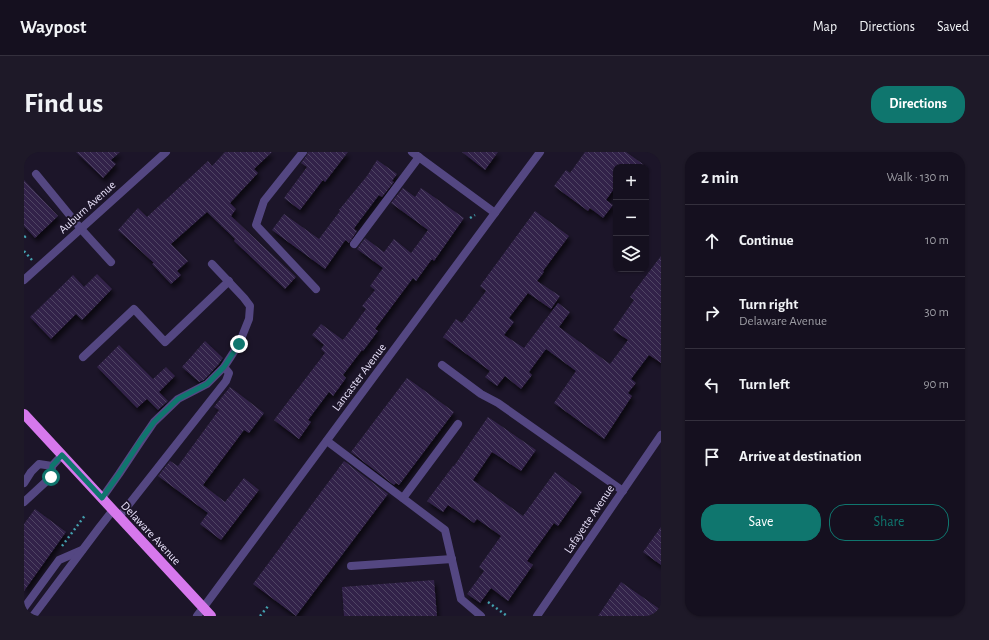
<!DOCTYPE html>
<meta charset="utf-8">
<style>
body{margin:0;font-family:"Alegreya Sans",sans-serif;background:#1e1928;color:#f1f3f6}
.controls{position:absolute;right:12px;top:12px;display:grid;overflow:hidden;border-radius:8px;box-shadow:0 1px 3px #0004}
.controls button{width:36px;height:36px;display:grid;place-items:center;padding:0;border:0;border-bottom:1px solid #34303d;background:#15101f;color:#f1f3f6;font:20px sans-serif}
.stop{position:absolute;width:12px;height:12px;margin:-9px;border:3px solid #0f766e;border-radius:50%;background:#fff}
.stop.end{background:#0f766e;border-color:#fff;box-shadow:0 1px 4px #0008}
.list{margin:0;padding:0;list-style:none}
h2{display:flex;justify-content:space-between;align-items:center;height:52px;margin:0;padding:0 16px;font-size:17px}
h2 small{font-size:13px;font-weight:400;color:#9d9da4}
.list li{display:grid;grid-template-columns:26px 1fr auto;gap:12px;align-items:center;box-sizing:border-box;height:72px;padding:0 16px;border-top:1px solid #34303d}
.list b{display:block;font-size:15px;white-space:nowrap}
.list p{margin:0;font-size:13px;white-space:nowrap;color:#9d9da4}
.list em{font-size:13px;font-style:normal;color:#9d9da4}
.actions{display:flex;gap:8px;padding:12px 16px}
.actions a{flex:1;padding:9px 0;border:1px solid #0f766e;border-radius:16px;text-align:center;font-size:14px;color:#0f766e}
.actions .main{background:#0f766e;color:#fff}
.icon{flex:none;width:22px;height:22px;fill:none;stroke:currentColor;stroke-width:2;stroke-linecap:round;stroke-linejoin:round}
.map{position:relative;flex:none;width:637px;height:464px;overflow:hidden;border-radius:16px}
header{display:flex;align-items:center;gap:24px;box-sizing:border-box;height:56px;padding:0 20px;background:#15101f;border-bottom:1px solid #34303d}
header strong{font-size:19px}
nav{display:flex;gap:22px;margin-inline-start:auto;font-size:14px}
.intro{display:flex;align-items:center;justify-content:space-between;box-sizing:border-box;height:96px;padding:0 24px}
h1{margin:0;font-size:28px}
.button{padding:10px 18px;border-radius:16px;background:#0f766e;color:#fff;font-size:14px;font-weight:700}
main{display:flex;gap:24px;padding:0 24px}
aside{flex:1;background:#15101f;border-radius:16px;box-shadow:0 1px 3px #0004}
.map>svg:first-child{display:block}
</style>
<header>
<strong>Waypost</strong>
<nav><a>Map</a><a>Directions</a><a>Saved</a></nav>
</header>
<div class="intro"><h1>Find us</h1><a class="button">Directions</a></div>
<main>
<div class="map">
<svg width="637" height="464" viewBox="0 0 637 464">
<defs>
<pattern id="building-back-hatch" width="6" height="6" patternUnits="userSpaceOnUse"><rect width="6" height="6" fill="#322448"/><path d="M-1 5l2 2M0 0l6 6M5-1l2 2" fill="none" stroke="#504463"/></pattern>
<filter id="shadow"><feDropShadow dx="2.5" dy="4.5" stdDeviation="2" flood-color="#0009"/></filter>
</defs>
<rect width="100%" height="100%" fill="#1c1529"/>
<g fill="url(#building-back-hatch)" filter="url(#shadow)">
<polygon points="52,0 96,0 87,8 92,12 79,26"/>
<polygon points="201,0 248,0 230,17 234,21 206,51 212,57 207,64 272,125 261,137 210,89 211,87 183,60 147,92 164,109 153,119 157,123 147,132 128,112 130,111 94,78 114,56 123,65 184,9 188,14"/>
<polygon points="284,0 324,0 301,30 299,28 276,58 260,46 283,15 277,11 283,3"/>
<polygon points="438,0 474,0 461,18"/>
<polygon points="561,0 602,0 623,15 592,15 592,34 582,48 589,53 579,66 566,56 564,59 530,34 542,18 546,21"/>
<polygon points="353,8 373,22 368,29 370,30 358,45 355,43 331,75 330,77 333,79 325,91 322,88 320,90 301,117 248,78 260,62 295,87 316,59 315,58 343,24"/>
<polygon points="0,28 34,64 11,86 0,74"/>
<polygon points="379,36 391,45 397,36 440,66 410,109 408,107 392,129 389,126 351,177 354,179 339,199 338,198 319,223 322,226 309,244 305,240 284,268 287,270 275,287 250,268 301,201 297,197 300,193 288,183 297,172 319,188 342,157 338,154 351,138 346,134 359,116 333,97 341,86 360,100 370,87 387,101 404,78 367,51"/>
<polygon points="511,59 545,84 519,119 520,120 513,129 536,144 527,157 504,141 485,166 490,170 480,183 500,196 534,151 546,160 535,175 586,212 604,188 589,178 610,148 606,145 637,104 637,211 625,203 607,227 612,231 604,241 608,244 580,287 530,251 552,219 522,197 505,220 508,223 497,237 481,224 473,234 461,225 466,219 419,185 432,167 438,171 462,139 456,134"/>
<polygon points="73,122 88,137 58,168 52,162 27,187 6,165 49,123 60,135"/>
<polygon points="181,189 199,206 194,213 180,228 175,230 158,215"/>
<polygon points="95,193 129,227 142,215 151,224 135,240 144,249 134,258 123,247 113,256 73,215"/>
<polygon points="383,226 430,260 375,333 372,331 370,333 327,300"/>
<polygon points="206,235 240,261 225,281 220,278 179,333 201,350 220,326 235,338 197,388 176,372 184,361 134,324 146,309 154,314 195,258 190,255"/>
<polygon points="464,265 512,298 497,319 468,300 449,328 499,364 531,320 558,340 534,374 530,371 503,409 509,413 484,449 467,436 456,451 443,442 460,419 455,415 477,384 453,367 450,371 424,353 419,360 403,349 429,314 430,314"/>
<polygon points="320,309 364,342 272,464 229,432"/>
<polygon points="11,357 42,380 0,439 0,372"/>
<polygon points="637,375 637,413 619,400"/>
<polygon points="410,428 413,464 320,464 318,435"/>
<polygon points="597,430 637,458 637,464 574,464"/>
</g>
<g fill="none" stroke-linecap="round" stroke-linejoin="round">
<g stroke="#43a0ae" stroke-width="2.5" stroke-dasharray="2 3" stroke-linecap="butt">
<polyline points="446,66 451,63"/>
<polyline points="0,84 1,85 0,86"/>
<polyline points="0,99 8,108"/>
<polyline points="38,394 62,362"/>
<polyline points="464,450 483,464"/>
<polyline points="236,464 245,453"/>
</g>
<g stroke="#544782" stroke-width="8">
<polyline points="279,0 240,49 232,73 292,137"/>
<polyline points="12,22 57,77 87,110"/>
<polyline points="330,92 395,5"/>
<polyline points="59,205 110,157 141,190 205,129"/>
<polyline points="418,213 457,242 474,251 599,339"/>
<polyline points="303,289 421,378 437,447 457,464"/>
<polyline points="0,331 7,320 15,312 28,314"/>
<polyline points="78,346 95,322 117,289 130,270 154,247 183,232 200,215 215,192 225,167 226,154 220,146 188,112"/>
<polyline points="379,346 434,272"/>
<polyline points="0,350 27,325 28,314 38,303"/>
<polyline points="95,365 202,229 205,221 200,215"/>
<polyline points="327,414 428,407"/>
<polyline points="0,456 35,408 58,398"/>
<polyline points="9,464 75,376 89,358"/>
<polyline points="173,464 179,456"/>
</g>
<g stroke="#544782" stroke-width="8">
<polyline points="388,0 471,61"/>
<polyline points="0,128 142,0"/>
<polyline points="179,456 516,0"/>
<polyline points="513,464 637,283"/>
</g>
<polyline stroke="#d678ec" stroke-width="10" points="0,262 187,464"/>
</g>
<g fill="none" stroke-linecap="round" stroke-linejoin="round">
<polyline stroke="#0f766e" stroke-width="5" points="27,325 28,314 38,303 78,346 95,322 117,288 130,270 154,247 183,232 200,215 215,192"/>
</g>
<g text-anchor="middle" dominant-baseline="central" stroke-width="4" stroke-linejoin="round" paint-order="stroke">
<g font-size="12" fill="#e9e2fb" stroke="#1c1529">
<text transform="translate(63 55) rotate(-42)">Auburn Avenue</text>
<text transform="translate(335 225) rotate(-53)">Lancaster Avenue</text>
<text transform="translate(565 367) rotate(-56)">Lafayette Avenue</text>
<text transform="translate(127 381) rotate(47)">Delaware Avenue</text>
</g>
</g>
</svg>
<div class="controls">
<button>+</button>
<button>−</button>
<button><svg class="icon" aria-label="layers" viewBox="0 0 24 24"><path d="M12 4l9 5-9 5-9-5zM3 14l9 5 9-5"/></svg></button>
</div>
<div class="stop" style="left:27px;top:325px"></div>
<div class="stop end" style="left:215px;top:192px"></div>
</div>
<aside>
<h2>2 min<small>Walk · 130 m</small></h2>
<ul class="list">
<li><svg class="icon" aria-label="ahead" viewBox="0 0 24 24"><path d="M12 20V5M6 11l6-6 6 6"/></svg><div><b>Continue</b></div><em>10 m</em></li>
<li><svg class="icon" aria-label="right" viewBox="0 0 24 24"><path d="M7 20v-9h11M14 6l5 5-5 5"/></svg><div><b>Turn right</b><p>Delaware Avenue</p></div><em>30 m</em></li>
<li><svg class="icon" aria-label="left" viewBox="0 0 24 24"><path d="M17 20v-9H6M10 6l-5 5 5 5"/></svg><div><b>Turn left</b></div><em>90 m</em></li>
<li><svg class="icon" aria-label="arrive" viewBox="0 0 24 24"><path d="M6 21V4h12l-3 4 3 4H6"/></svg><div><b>Arrive at destination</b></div></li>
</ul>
<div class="actions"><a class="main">Save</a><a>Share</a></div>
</aside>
</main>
